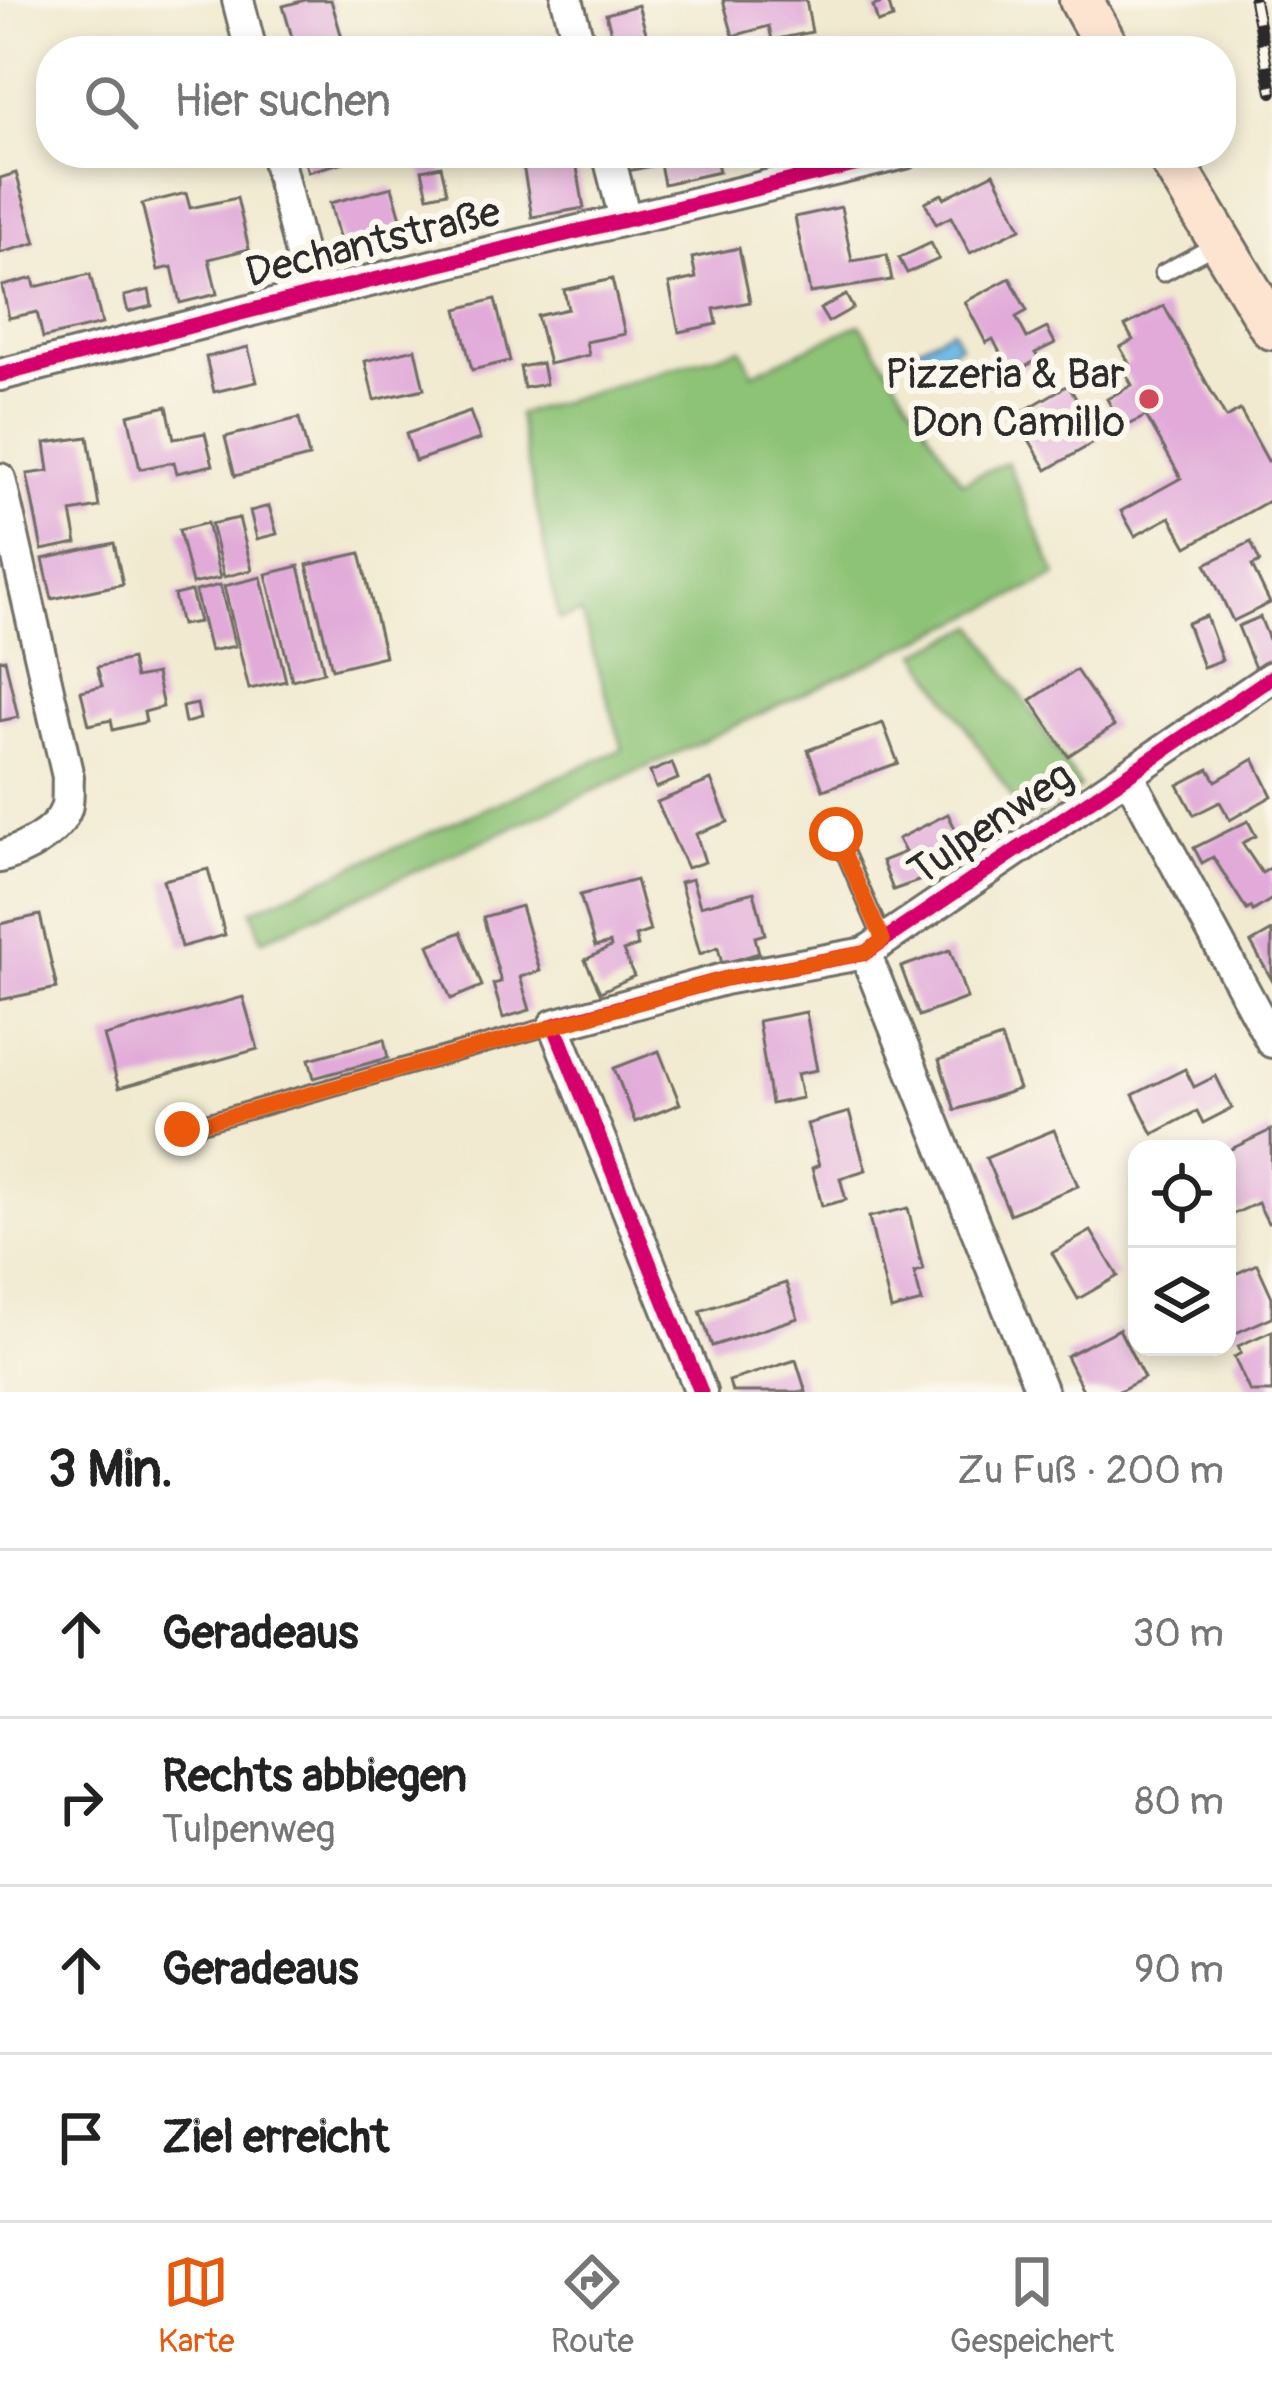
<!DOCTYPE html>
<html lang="de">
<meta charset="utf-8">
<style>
body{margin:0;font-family:Pangolin,sans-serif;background:#f2f2f2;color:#222}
.controls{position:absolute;right:36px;bottom:36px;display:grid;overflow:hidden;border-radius:24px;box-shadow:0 6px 18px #0003}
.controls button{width:108px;height:108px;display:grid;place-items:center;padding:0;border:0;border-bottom:3px solid #e0e0e0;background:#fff;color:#222;font:60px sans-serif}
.stop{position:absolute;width:36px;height:36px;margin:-27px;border:9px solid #ea580c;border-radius:50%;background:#fff}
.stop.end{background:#ea580c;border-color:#fff;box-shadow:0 3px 12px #0008}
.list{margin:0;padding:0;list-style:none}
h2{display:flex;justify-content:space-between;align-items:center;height:156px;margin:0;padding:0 48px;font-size:51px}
h2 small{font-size:39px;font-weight:400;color:#767676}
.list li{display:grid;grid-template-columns:78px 1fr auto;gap:36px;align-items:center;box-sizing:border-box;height:168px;padding:0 48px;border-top:3px solid #e0e0e0}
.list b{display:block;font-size:45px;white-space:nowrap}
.list p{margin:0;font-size:39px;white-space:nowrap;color:#767676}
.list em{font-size:39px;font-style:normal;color:#767676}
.icon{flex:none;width:66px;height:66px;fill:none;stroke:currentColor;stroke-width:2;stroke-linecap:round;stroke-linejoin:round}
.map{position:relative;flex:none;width:1272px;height:1392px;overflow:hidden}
.search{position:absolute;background:#fff;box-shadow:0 6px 18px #0003;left:36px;right:36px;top:36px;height:132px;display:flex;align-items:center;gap:30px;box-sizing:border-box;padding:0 42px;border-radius:48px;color:#767676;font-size:45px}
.sheet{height:828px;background:#fff}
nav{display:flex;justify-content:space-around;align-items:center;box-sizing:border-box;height:168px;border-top:3px solid #e0e0e0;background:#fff;font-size:33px;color:#767676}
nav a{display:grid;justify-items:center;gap:6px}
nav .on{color:#ea580c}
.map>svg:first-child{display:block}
</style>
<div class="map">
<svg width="1272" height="1392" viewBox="0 0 1272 1392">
<rect width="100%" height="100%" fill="#fbf7ec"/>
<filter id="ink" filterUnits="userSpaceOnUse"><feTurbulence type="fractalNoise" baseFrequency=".00833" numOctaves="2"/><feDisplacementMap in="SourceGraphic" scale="24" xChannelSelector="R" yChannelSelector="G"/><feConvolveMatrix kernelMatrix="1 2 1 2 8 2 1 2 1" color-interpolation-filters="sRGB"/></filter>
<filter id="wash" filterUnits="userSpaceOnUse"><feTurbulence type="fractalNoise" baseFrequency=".004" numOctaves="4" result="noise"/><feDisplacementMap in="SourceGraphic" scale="48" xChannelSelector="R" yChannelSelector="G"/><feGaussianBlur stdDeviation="2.7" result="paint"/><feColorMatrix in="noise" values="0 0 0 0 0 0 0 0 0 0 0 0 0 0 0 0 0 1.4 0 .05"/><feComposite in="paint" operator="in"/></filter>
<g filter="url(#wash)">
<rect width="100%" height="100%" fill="#f1ead0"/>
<g fill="#8dc376" stroke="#5c7750" stroke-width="3">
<polygon points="860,324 962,482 1007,462 1057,576 651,765 262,940 252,910 623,749 581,613 559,620 518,414 741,348 753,373"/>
<polygon points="976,626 1080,787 1028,822 918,653"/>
</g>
<polygon fill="#6bb7e4" stroke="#4b7188" stroke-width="3" points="952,329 960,345 915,369 907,353"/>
<g id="blocks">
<g fill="#e1aad9">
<polygon points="305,0 331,0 345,48 296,51 283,6"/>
<polygon points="723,0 806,0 812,32 772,40 769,26 733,36"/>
<polygon points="888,1 893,18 878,23 873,6"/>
<polygon points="638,5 649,43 616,51 606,14"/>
<polygon points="302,153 369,153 369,155 308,172"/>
<polygon points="625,153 715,153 719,172 664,184 660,164 628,171"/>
<polygon points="575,156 584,208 532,217 523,165"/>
<polygon points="441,166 447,192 428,196 422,170"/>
<polygon points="16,173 36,243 0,253 0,178"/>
<polygon points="994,173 1021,228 970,253 951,217 936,224 925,202 942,194 944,198"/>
<polygon points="392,187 408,243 345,260 330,203"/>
<polygon points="186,193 190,208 237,198 249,249 209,259 217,294 180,303 172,267 158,270 142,204"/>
<polygon points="841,207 852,261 887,255 892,280 810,293 795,217"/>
<polygon points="931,243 939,259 907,273 899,258"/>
<polygon points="739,248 750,302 714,309 717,324 679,332 669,284 696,278 692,258"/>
<polygon points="90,274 102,324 43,338 37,312 9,318 2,286 33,278 35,287"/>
<polygon points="1010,278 1027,311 1016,317 1027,338 1047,328 1055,343 1035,353 1039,359 1011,374 993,339 986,343 965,302"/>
<polygon points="612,279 625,334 586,342 589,355 549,364 537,316 568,309 564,290"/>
<polygon points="149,290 152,306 128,312 124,296"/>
<polygon points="846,295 853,308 828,322 820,309"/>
<polygon points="495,299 510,361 472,370 457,309"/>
<polygon points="1164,306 1226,418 1240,410 1268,461 1272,459 1272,499 1187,547 1170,517 1135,536 1121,511 1181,478 1146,416 1123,428 1107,399 1132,385 1122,367 1129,363 1120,347 1133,340 1125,326"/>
<polygon points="248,347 257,382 214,392 206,357"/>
<polygon points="415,349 424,389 374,400 365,361"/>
<polygon points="542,363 546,384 524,388 520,367"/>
<polygon points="1068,385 1100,439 1047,470 1015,416"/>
<polygon points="167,406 174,439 205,433 213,465 177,473 174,462 140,469 128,415"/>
<polygon points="470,412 480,439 415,461 406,434"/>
<polygon points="299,418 309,457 235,476 225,437"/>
<polygon points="88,437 99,507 71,512 77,543 42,550 27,474 49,471 45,443"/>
<polygon points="269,506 277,534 257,539 250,511"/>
<polygon points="239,518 252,570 224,577 211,524"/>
<polygon points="207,523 220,578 192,584 179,530"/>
<polygon points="1251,542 1260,562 1252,566 1270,603 1233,621 1206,564"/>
<polygon points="114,543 123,584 52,599 43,559"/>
<polygon points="360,553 385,656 332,669 307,565"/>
<polygon points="299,566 324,672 292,680 266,574"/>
<polygon points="261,577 286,681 249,689 224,586"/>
<polygon points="220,585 235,646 210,651 195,591"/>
<polygon points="191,591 199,622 181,625 174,595"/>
<polygon points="1206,616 1222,660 1203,667 1187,623"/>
<polygon points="1260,617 1272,647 1272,661 1255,668 1238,626"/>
<polygon points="5,659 18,717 0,721 0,660"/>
<polygon points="131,659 135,678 156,674 163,707 144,712 146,722 113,730 111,720 89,725 81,691 102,686 97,667"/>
<polygon points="1076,670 1114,726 1068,756 1031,700"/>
<polygon points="197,704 200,719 185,723 182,707"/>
<polygon points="883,723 898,763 823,790 808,750"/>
<polygon points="1254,759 1272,796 1230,820 1220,802 1194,815 1178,785 1209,769 1216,781"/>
<polygon points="672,763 678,779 656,788 650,772"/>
<polygon points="711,780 728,822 696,834 705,862 687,868 657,802"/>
<polygon points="948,814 964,847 918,871 921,880 893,890 882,861 905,852 898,839"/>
<polygon points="1248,821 1256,836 1242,843 1262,873 1272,867 1272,899 1253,911 1251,907 1247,910 1213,857 1202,863 1194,848"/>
<polygon points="208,869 225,935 181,947 163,880"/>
<polygon points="692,879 700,906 754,892 765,934 755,937 759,953 722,964 718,947 700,954 680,882"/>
<polygon points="636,880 650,931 635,936 638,946 623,951 634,976 600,992 585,960 611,947 610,943 595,947 580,895"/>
<polygon points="521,906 540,971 520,977 530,1010 503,1018 493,984 501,982 483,917"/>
<polygon points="40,915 57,988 0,1000 0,924"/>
<polygon points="1272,931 1272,980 1251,943"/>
<polygon points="461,932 482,986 451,999 429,945"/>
<polygon points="950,950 967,998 919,1016 901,967"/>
<polygon points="243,997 258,1049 119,1088 104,1036"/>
<polygon points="806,1012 817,1070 797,1074 802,1098 771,1104 758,1021"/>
<polygon points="1001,1038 1019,1089 955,1110 939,1060"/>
<polygon points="384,1039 388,1058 314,1078 309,1059"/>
<polygon points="659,1051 680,1104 635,1122 614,1068"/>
<polygon points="1185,1069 1194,1087 1216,1076 1232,1108 1203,1123 1197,1111 1153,1134 1133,1095"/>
<polygon points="849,1112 866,1170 840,1178 846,1200 822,1206 812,1168 819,1165 807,1124"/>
<polygon points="1054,1130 1078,1186 1010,1214 986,1158"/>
<polygon points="1271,1130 1272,1221 1268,1223 1258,1203 1227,1217 1227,1151"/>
<polygon points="908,1208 923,1270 914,1272 922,1302 891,1310 869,1217"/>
<polygon points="1091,1231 1118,1276 1078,1299 1052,1253"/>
<polygon points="1257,1264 1272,1297 1272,1317 1229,1336 1227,1278"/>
<polygon points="786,1283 798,1318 712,1346 700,1311"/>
<polygon points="1119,1329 1144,1378 1117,1392 1084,1392 1066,1356"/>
<polygon points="1272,1331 1272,1392 1250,1392 1234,1357 1241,1353 1238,1346"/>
<polygon points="796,1360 806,1392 732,1392 729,1381"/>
</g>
</g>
</g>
<g filter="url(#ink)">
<use href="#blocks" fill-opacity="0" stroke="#706e65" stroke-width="3"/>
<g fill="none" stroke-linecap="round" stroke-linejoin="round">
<g stroke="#706e65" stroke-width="21">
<g id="service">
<polyline points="1163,273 1219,243"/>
<polyline points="837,834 883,940"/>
<polyline points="182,1129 554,1025"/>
</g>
</g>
<g stroke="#706e65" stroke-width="36">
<g id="minor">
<polyline points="238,0 251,51"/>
<polyline points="567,0 581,51"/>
<polyline points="276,153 311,295"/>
<polyline points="608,153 625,219"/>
<polyline points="0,375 311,295 905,153"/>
<path d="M 0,479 L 68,777 C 67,786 69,800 66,809 C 57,834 23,850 0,857"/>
<polyline points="1128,775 1272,1042"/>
<polyline points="865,953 1042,1392"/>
<polyline points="701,1392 554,1025 724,979 865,953 1272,677"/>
</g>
</g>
<g stroke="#706e65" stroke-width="48">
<g id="secondary">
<polyline points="1081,0 1109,51"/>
<polyline points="1167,153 1272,328"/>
</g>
</g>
<use href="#service" stroke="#fff" stroke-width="15"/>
<use href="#minor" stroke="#fff" stroke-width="30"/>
<use href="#secondary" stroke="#fde4d1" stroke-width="42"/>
<g stroke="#2b2b2b" stroke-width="12">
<polyline id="rail" points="1254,0 1272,92"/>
</g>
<use href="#rail" stroke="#fbf7ec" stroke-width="8" stroke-dasharray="22" stroke-linecap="butt"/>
<g stroke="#fbf7ec" stroke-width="22">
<g id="cycleway">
<polyline points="0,375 311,295 905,153"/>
<polyline points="701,1392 554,1025 724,979 865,953 1272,677"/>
</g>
</g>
<use href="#cycleway" stroke="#d6006c" stroke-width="15"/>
</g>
</g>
<g fill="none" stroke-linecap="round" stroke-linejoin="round" filter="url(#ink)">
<polyline stroke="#ea580c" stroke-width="15" points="182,1129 724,979 865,953 883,940 836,834"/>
</g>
<circle fill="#d1495b" stroke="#fbf7ec" stroke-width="4.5" cx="1149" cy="399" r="12"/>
<g text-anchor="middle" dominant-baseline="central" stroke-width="12" stroke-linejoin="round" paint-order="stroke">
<g font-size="42" fill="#2b2b2b" stroke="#fbf7ec">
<text transform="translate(373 243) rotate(-14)">Dechantstraße</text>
<text transform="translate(991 824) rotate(-34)">Tulpenweg</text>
</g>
<g font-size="42" fill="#2b2b2b" stroke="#fbf7ec" text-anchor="end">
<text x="1125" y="375">Pizzeria &amp; Bar<tspan x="1125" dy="48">Don Camillo</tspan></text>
</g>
</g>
</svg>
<div class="controls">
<button><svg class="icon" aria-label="locate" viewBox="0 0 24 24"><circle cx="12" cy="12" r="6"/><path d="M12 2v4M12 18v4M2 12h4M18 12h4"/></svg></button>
<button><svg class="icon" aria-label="layers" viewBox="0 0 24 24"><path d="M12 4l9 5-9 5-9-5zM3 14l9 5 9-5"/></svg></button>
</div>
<div class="stop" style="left:836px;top:834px"></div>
<div class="stop end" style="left:182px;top:1129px"></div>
<div class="search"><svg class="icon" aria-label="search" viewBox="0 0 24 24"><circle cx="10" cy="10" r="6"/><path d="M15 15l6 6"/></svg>Hier suchen</div>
</div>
<section class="sheet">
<h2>3 Min.<small>Zu Fuß · 200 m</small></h2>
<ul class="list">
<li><svg class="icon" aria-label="ahead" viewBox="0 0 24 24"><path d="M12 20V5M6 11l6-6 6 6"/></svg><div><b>Geradeaus</b></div><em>30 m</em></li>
<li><svg class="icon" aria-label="right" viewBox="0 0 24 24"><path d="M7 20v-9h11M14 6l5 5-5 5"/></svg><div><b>Rechts abbiegen</b><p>Tulpenweg</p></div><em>80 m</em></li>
<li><svg class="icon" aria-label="ahead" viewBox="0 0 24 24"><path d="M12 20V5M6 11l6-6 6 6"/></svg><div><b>Geradeaus</b></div><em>90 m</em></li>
<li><svg class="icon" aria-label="arrive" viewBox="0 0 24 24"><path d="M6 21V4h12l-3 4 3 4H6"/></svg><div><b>Ziel erreicht</b></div></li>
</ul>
</section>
<nav>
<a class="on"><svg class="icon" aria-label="map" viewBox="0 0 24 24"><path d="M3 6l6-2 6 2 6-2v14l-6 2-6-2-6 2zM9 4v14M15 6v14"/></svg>Karte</a>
<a><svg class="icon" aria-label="directions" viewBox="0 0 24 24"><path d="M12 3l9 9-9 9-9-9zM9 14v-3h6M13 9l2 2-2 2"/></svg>Route</a>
<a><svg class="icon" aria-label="saved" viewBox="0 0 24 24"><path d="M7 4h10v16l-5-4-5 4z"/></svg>Gespeichert</a>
</nav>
